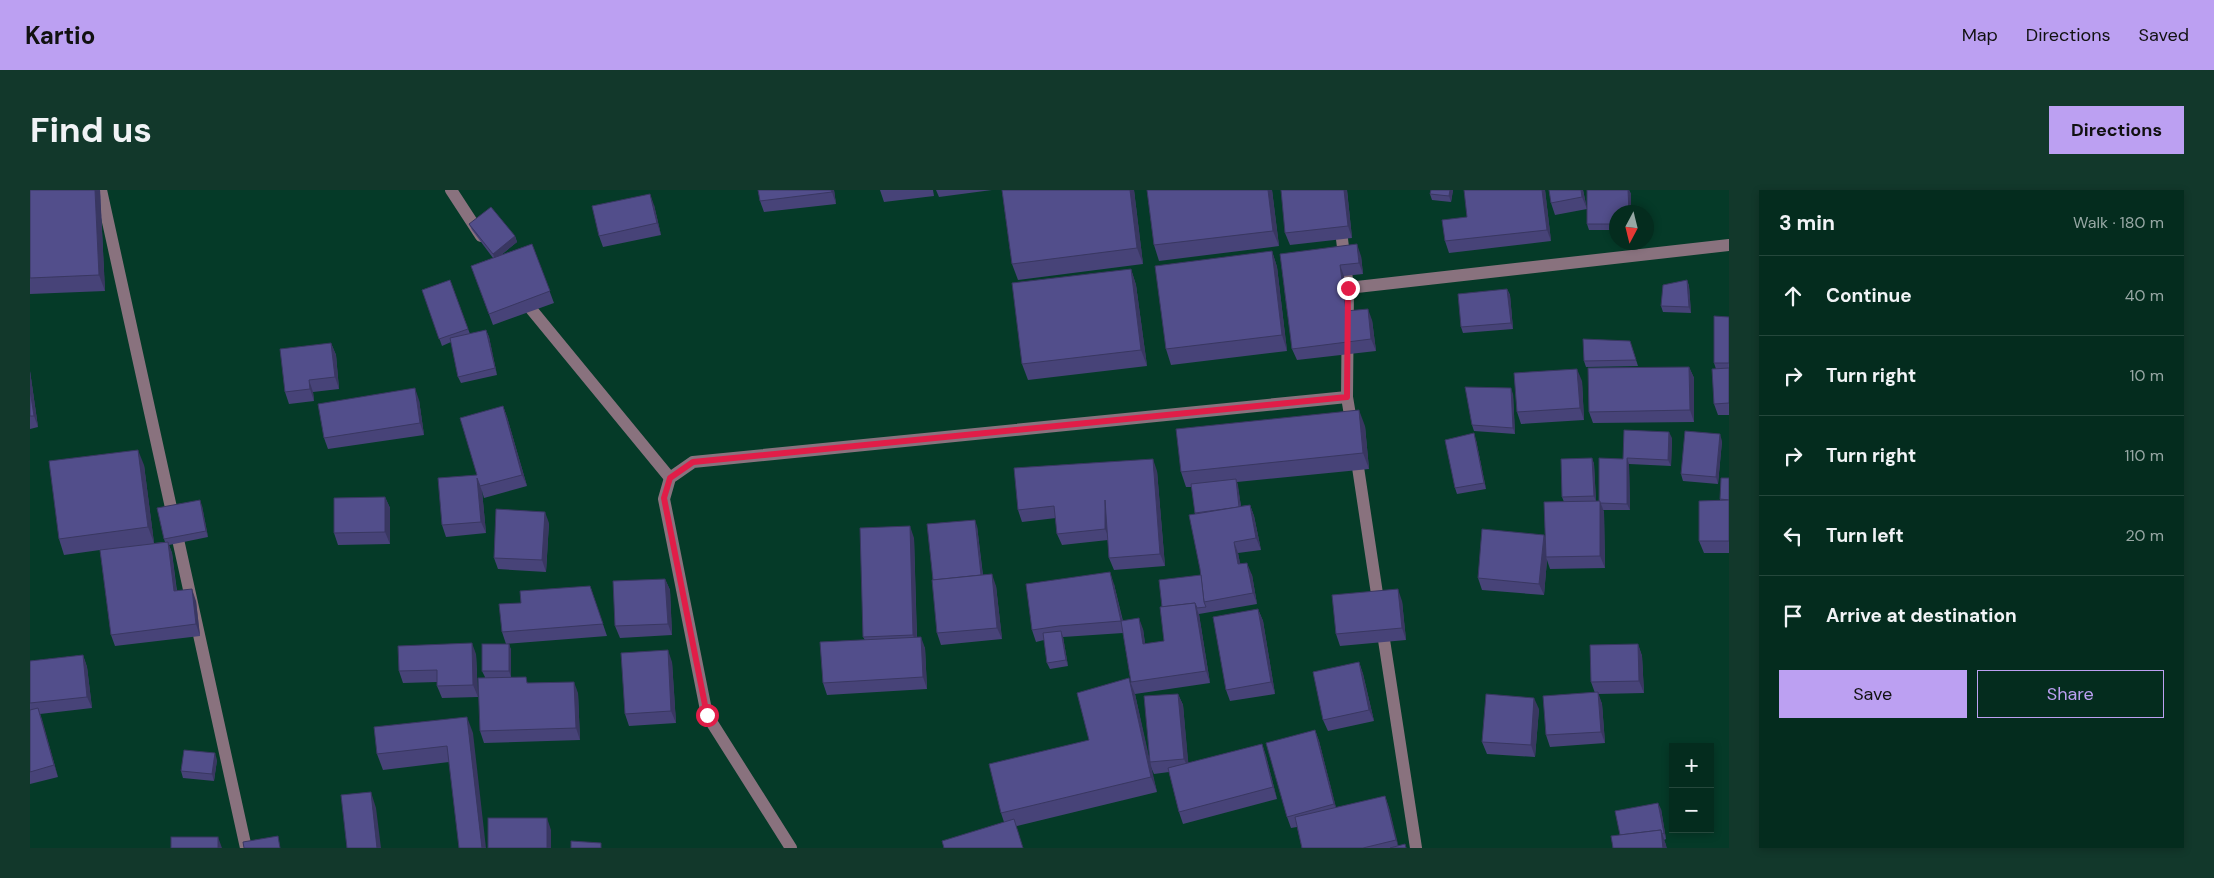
<!DOCTYPE html>
<meta charset="utf-8">
<style>
body{margin:0;font-family:"DM Sans",sans-serif;background:#12382b;color:#f1f3f6}
.controls{position:absolute;right:15px;bottom:15px;display:grid;overflow:hidden;border-radius:0px;box-shadow:0 2px 8px #0003}
.controls button{width:45px;height:45px;display:grid;place-items:center;padding:0;border:0;border-bottom:1px solid #25483c;background:#042c1e;color:#f1f3f6;font:25px sans-serif}
.compass{position:absolute;left:1579px;top:15px;width:45px;height:45px;border-radius:50%;background:#042c1e;box-shadow:0 2px 8px #0003;rotate:187deg}
.stop{position:absolute;width:15px;height:15px;margin:-11px;border:4px solid #e11d48;border-radius:50%;background:#fff}
.stop.end{background:#e11d48;border-color:#fff;box-shadow:0 1px 5px #0008}
.list{margin:0;padding:0;list-style:none}
h2{display:flex;justify-content:space-between;align-items:center;height:65px;margin:0;padding:0 20px;font-size:21px}
h2 small{font-size:16px;font-weight:400;color:#97a7a4}
.list li{display:grid;grid-template-columns:32px 1fr auto;gap:15px;align-items:center;box-sizing:border-box;height:80px;padding:0 20px;border-top:1px solid #25483c}
.list b{display:block;font-size:19px;white-space:nowrap}
.list em{font-size:16px;font-style:normal;color:#97a7a4}
.actions{display:flex;gap:10px;padding:15px 20px}
.actions a{flex:1;padding:11px 0;border:1px solid #bca0f2;border-radius:0px;text-align:center;font-size:18px;color:#bca0f2}
.actions .main{background:#bca0f2;color:#111}
.icon{flex:none;width:28px;height:28px;fill:none;stroke:currentColor;stroke-width:2;stroke-linecap:round;stroke-linejoin:round}
.map{position:relative;flex:none;width:1699px;height:658px;overflow:hidden;border-radius:0px}
header{display:flex;align-items:center;gap:30px;box-sizing:border-box;height:70px;padding:0 25px;background:#bca0f2;color:#111}
header strong{font-size:24px}
nav{display:flex;gap:28px;margin-inline-start:auto;font-size:18px}
.intro{display:flex;align-items:center;justify-content:space-between;box-sizing:border-box;height:120px;padding:0 30px}
h1{margin:0;font-size:35px}
.button{padding:12px 22px;border-radius:0px;background:#bca0f2;color:#111;font-size:18px;font-weight:700}
main{display:flex;gap:30px;padding:0 30px}
aside{flex:1;background:#042c1e;border-radius:0px;box-shadow:0 2px 8px #0003}
.map>svg:first-child{display:block}
</style>
<header>
<strong>Kartio</strong>
<nav><a>Map</a><a>Directions</a><a>Saved</a></nav>
</header>
<div class="intro"><h1>Find us</h1><a class="button">Directions</a></div>
<main>
<div class="map">
<svg width="1699" height="658" viewBox="0 0 1699 658">
<rect width="100%" height="100%" fill="#053a28"/>
<g fill="none" stroke-linecap="round" stroke-linejoin="round">
<g stroke="#89727e" stroke-width="12">
<polyline points="71,0 216,658"/>
<polyline points="421,0 451,46"/>
<polyline points="1306,0 1318,98 1317,207 1322,237"/>
<polyline points="1318,98 1699,55"/>
<polyline points="492,108 640,288"/>
<polyline points="1326,264 1349,417"/>
<polyline points="1352,437 1386,658"/>
<polyline points="761,658 677,525 634,309 640,288 663,272 1317,207"/>
</g>
</g>
<g fill="#474378">
<polygon points="0,0 70,0 75,101 0,104"/>
<polygon points="728,0 804,0 806,14 734,22 730,11"/>
<polygon points="850,0 903,0 904,6 854,12"/>
<polygon points="906,0 962,0 909,7"/>
<polygon points="972,0 1104,0 1113,74 988,90 982,74"/>
<polygon points="1117,0 1242,0 1249,56 1129,71 1124,55"/>
<polygon points="1317,0 1322,48 1260,55 1255,43"/>
<polygon points="1401,0 1423,0 1421,12 1402,10 1400,4"/>
<polygon points="1515,0 1521,51 1419,63 1415,51 1437,27"/>
<polygon points="1519,0 1553,0 1557,19 1525,25 1521,13"/>
<polygon points="1557,0 1599,0 1601,4 1586,22 1586,40 1559,40 1557,34"/>
<polygon points="624,15 631,45 573,57 569,46"/>
<polygon points="439,34 485,46 487,52 471,65 502,54 524,113 463,135 441,76 463,68 442,40"/>
<polygon points="1242,61 1247,77 1257,161 1141,175 1136,159"/>
<polygon points="1250,64 1331,66 1333,84 1314,86 1319,121 1342,130 1346,161 1267,170 1262,159"/>
<polygon points="1101,79 1106,95 1117,176 998,190 992,174"/>
<polygon points="420,90 440,144 456,140 459,147 467,185 431,193 428,187 421,152 412,156 392,100"/>
<polygon points="1657,90 1659,96 1661,123 1633,122 1631,116"/>
<polygon points="1477,99 1480,105 1483,139 1433,143 1431,137"/>
<polygon points="1699,127 1699,225 1688,225 1684,214 1686,179 1684,173"/>
<polygon points="1600,151 1608,176 1556,177 1554,171"/>
<polygon points="301,153 306,165 309,199 283,202 284,211 259,214 255,202"/>
<polygon points="1659,177 1664,188 1664,232 1563,233 1559,222"/>
<polygon points="0,181 8,237 0,239"/>
<polygon points="1552,191 1554,230 1491,234 1487,222"/>
<polygon points="1483,204 1485,244 1444,241 1442,235"/>
<polygon points="389,210 394,245 298,259 294,248"/>
<polygon points="473,216 477,227 497,296 454,308 452,301 456,343 416,347 412,335 447,285"/>
<polygon points="1335,236 1339,279 1207,292 1211,316 1220,315 1224,326 1231,360 1208,363 1210,374 1222,385 1227,414 1169,424 1180,493 1105,504 1119,569 1148,504 1153,515 1158,573 1232,554 1236,566 1247,609 1153,634 1149,622 1139,582 1124,584 1120,575 1127,602 987,636 974,632 971,623 1059,550 1101,492 1093,443 1033,447 1038,476 1020,479 1017,473 1014,450 1006,452 1002,440 1084,394 1093,431 1113,439 1115,454 1134,451 1132,417 1171,385 1165,324 1162,297 1156,297 1151,282"/>
<polygon points="1642,248 1641,276 1599,274 1600,320 1573,320 1574,322 1575,378 1520,379 1517,370 1514,405 1452,400 1448,388 1514,345 1515,348 1534,312 1532,307 1562,268 1564,274 1566,311 1569,311 1593,269"/>
<polygon points="1446,250 1456,299 1427,304 1425,298"/>
<polygon points="1692,251 1688,294 1653,291 1651,284"/>
<polygon points="114,275 124,353 135,352 134,349 172,316 178,347 139,355 142,363 147,401 166,411 170,446 85,456 81,445 70,360 34,365 29,349"/>
<polygon points="1127,281 1135,376 1084,380 1079,368 1078,350 1032,355 1027,344 1026,328 992,332 988,320"/>
<polygon points="1699,288 1699,363 1674,363 1669,351 1690,310 1690,309"/>
<polygon points="355,307 360,318 360,354 308,355 304,343"/>
<polygon points="519,333 516,382 468,379 464,368"/>
<polygon points="947,336 953,385 966,396 972,449 911,455 907,443 903,390"/>
<polygon points="884,348 887,447 895,458 897,499 797,505 793,493 835,450 833,447"/>
<polygon points="635,389 640,400 642,445 590,448 585,436"/>
<polygon points="560,396 577,446 476,454 472,442"/>
<polygon points="1372,411 1376,450 1310,456 1306,444"/>
<polygon points="1228,419 1233,431 1245,504 1200,511 1196,500"/>
<polygon points="479,454 481,460 481,487 499,493 548,503 550,550 454,553 450,541 455,487 452,481"/>
<polygon points="1608,454 1612,466 1614,503 1568,504 1572,514 1575,553 1520,557 1516,545 1565,503 1561,492"/>
<polygon points="446,464 448,507 412,508 407,496 407,492 373,493 369,481"/>
<polygon points="53,465 57,477 62,518 10,524 28,587 0,594 0,471"/>
<polygon points="642,472 646,533 599,536 595,524"/>
<polygon points="1329,472 1333,484 1344,531 1298,541 1293,530"/>
<polygon points="1509,519 1505,567 1457,564 1452,552"/>
<polygon points="1285,540 1289,551 1306,618 1355,606 1359,618 1368,656 1377,658 1272,658 1267,637 1261,638 1257,627"/>
<polygon points="443,543 419,572 353,580 347,564"/>
<polygon points="187,570 184,591 153,588 151,581"/>
<polygon points="1631,619 1636,649 1634,650 1636,655 1590,645"/>
</g>
<g fill="#393761">
<polygon points="65,0 70,0 75,101 69,85"/>
<polygon points="801,0 804,0 806,14 802,2"/>
<polygon points="1100,0 1104,0 1113,74 1107,58"/>
<polygon points="1238,0 1242,0 1249,56 1243,41"/>
<polygon points="1314,0 1317,0 1322,48 1318,36"/>
<polygon points="1420,0 1423,0 1421,12 1419,6"/>
<polygon points="1512,0 1515,0 1521,51 1517,40"/>
<polygon points="1551,0 1553,0 1557,19 1552,7"/>
<polygon points="1598,0 1599,0 1601,4 1601,22 1599,22"/>
<polygon points="620,4 624,15 631,45 627,33"/>
<polygon points="485,46 487,52 465,70 463,64"/>
<polygon points="1327,54 1331,66 1333,84 1329,73"/>
<polygon points="1242,61 1247,77 1257,161 1252,145"/>
<polygon points="1310,75 1314,86 1320,133 1316,121"/>
<polygon points="1101,79 1106,95 1117,176 1111,160"/>
<polygon points="1657,90 1659,96 1661,123 1659,117"/>
<polygon points="1477,99 1480,105 1483,139 1481,133"/>
<polygon points="1338,119 1342,130 1346,161 1341,149"/>
<polygon points="456,140 459,147 467,185 465,178"/>
<polygon points="301,153 306,165 309,199 305,187"/>
<polygon points="1659,177 1664,188 1664,232 1660,220"/>
<polygon points="1547,179 1552,191 1554,230 1550,218"/>
<polygon points="0,181 8,237 4,226 0,200"/>
<polygon points="279,190 283,202 284,211 280,199"/>
<polygon points="385,198 389,210 394,245 390,233"/>
<polygon points="1481,198 1483,204 1485,244 1483,238"/>
<polygon points="473,216 477,227 497,296 492,285"/>
<polygon points="1329,220 1335,236 1339,279 1333,263"/>
<polygon points="1639,242 1642,248 1641,276 1638,270"/>
<polygon points="1444,243 1446,250 1456,299 1454,293"/>
<polygon points="1690,244 1692,251 1688,294 1686,287"/>
<polygon points="108,260 114,275 124,353 118,337"/>
<polygon points="1562,268 1564,274 1566,312 1564,306"/>
<polygon points="1597,268 1599,274 1600,320 1597,314"/>
<polygon points="1123,269 1127,281 1135,376 1130,364"/>
<polygon points="447,288 452,301 456,343 451,332"/>
<polygon points="1206,289 1208,295 1212,324 1210,318"/>
<polygon points="355,307 360,318 360,354 355,342"/>
<polygon points="170,310 172,316 178,347 176,341"/>
<polygon points="1075,310 1080,350 1075,339"/>
<polygon points="1570,311 1574,322 1575,378 1570,366"/>
<polygon points="1220,315 1224,326 1231,360 1226,348"/>
<polygon points="515,322 519,333 516,382 512,370"/>
<polygon points="945,330 947,336 954,396 952,390"/>
<polygon points="880,336 884,348 887,457 883,445"/>
<polygon points="1514,345 1518,357 1516,367 1517,370 1514,405 1509,394"/>
<polygon points="138,352 142,363 148,413 144,401"/>
<polygon points="1204,352 1208,363 1213,386 1208,374"/>
<polygon points="1217,373 1222,385 1227,414 1223,403"/>
<polygon points="1080,382 1084,394 1095,442 1091,431"/>
<polygon points="962,384 966,396 972,449 967,438"/>
<polygon points="635,389 640,400 642,445 638,434"/>
<polygon points="162,399 166,411 170,446 166,434"/>
<polygon points="1368,399 1372,411 1376,450 1372,438"/>
<polygon points="1165,413 1169,425 1180,493 1176,481"/>
<polygon points="1228,419 1233,431 1245,504 1241,492"/>
<polygon points="1109,428 1113,439 1117,466 1113,454"/>
<polygon points="1031,441 1033,447 1038,476 1036,470"/>
<polygon points="891,447 895,458 897,499 893,487"/>
<polygon points="442,453 446,464 448,507 443,495"/>
<polygon points="479,454 481,460 481,487 479,481"/>
<polygon points="1608,454 1612,466 1614,503 1609,491"/>
<polygon points="638,460 642,472 646,533 641,521"/>
<polygon points="53,465 57,477 62,518 57,507"/>
<polygon points="1329,472 1333,484 1344,531 1339,520"/>
<polygon points="1099,488 1105,504 1127,602 1121,587"/>
<polygon points="544,492 548,503 550,550 546,538"/>
<polygon points="1568,502 1572,514 1575,553 1571,542"/>
<polygon points="1148,504 1153,515 1159,580 1154,569"/>
<polygon points="1504,508 1509,519 1505,567 1501,555"/>
<polygon points="8,518 12,529 28,587 24,575"/>
<polygon points="437,527 443,543 456,658 452,658"/>
<polygon points="1285,540 1289,551 1308,625 1304,614"/>
<polygon points="1232,554 1236,566 1247,609 1243,597"/>
<polygon points="185,563 187,570 184,591 182,584"/>
<polygon points="341,602 346,618 351,658 347,658"/>
<polygon points="1355,606 1359,618 1369,658 1366,650"/>
<polygon points="1628,613 1631,619 1636,649 1634,643"/>
<polygon points="517,628 521,640 521,658 517,658"/>
<polygon points="1631,640 1637,658 1633,658"/>
<polygon points="188,647 192,658 188,658"/>
</g>
<g fill="#524e8b" stroke="#393761">
<polygon points="0,0 65,0 69,85 0,88"/>
<polygon points="728,0 801,0 802,2 730,11"/>
<polygon points="972,0 1100,0 1107,58 982,74"/>
<polygon points="1117,0 1238,0 1243,41 1124,55"/>
<polygon points="1251,0 1314,0 1318,36 1255,43"/>
<polygon points="1401,0 1420,0 1419,6 1400,4"/>
<polygon points="1434,0 1512,0 1517,40 1415,51 1412,30 1437,27"/>
<polygon points="1519,0 1551,0 1552,7 1521,13"/>
<polygon points="1557,0 1598,0 1599,22 1586,22 1586,34 1557,34"/>
<polygon points="620,4 627,33 569,46 562,16"/>
<polygon points="461,17 485,46 463,64 439,34"/>
<polygon points="502,54 520,101 459,124 441,76"/>
<polygon points="1327,54 1329,73 1310,75 1316,121 1338,119 1341,149 1262,159 1250,64"/>
<polygon points="1242,61 1252,145 1136,159 1125,76"/>
<polygon points="1101,79 1111,160 992,174 982,93"/>
<polygon points="420,90 438,139 409,149 392,100"/>
<polygon points="1657,90 1659,117 1631,116 1633,95"/>
<polygon points="1477,99 1481,133 1431,137 1428,104"/>
<polygon points="1684,126 1699,127 1699,173 1684,173"/>
<polygon points="456,140 465,178 428,187 420,148"/>
<polygon points="1553,149 1600,151 1606,170 1554,171"/>
<polygon points="301,153 305,187 279,190 280,199 255,202 250,159"/>
<polygon points="1659,177 1660,220 1559,222 1558,178"/>
<polygon points="1699,178 1699,213 1684,214 1682,179"/>
<polygon points="1547,179 1550,218 1487,222 1484,183"/>
<polygon points="1435,197 1481,198 1483,238 1442,235"/>
<polygon points="385,198 390,233 294,248 288,214"/>
<polygon points="0,200 4,226 0,226"/>
<polygon points="473,216 492,285 450,296 447,288 451,332 412,335 408,288 447,285 430,228"/>
<polygon points="1329,220 1333,263 1151,282 1146,239"/>
<polygon points="1594,240 1639,242 1638,270 1597,268 1597,314 1570,313 1569,311 1569,268 1593,269"/>
<polygon points="1655,241 1690,244 1686,287 1651,284"/>
<polygon points="1444,243 1454,293 1425,298 1415,250"/>
<polygon points="108,260 118,337 29,349 19,271"/>
<polygon points="1562,268 1564,306 1532,307 1531,269"/>
<polygon points="1123,269 1130,364 1079,368 1075,310 1075,339 1027,344 1024,316 988,320 984,278"/>
<polygon points="1691,288 1699,288 1699,310 1690,309"/>
<polygon points="1206,289 1209,317 1165,323 1161,294"/>
<polygon points="355,307 355,342 304,343 304,308"/>
<polygon points="170,310 176,341 134,349 127,318"/>
<polygon points="1699,310 1699,351 1669,351 1669,311"/>
<polygon points="1570,311 1570,366 1516,367 1514,312"/>
<polygon points="1220,315 1226,348 1204,352 1208,374 1217,373 1223,403 1174,412 1170,379 1159,325"/>
<polygon points="466,319 515,322 512,370 464,368"/>
<polygon points="945,330 951,385 903,390 897,334"/>
<polygon points="880,336 883,445 833,447 830,338"/>
<polygon points="1452,339 1514,345 1509,394 1448,388"/>
<polygon points="138,352 144,401 162,399 166,434 81,445 70,360"/>
<polygon points="1080,382 1091,431 1029,436 1002,440 996,394"/>
<polygon points="962,384 967,438 907,443 902,390"/>
<polygon points="1171,385 1174,412 1176,417 1167,418 1165,413 1132,417 1129,390"/>
<polygon points="635,389 638,434 585,436 583,391"/>
<polygon points="560,396 573,434 472,442 469,414 491,413 490,401"/>
<polygon points="1368,399 1372,438 1306,444 1302,405"/>
<polygon points="1165,413 1176,481 1101,492 1091,431 1109,428 1113,454 1134,451 1130,417"/>
<polygon points="1228,419 1241,492 1196,500 1183,427"/>
<polygon points="1031,441 1036,470 1017,473 1013,443"/>
<polygon points="891,447 893,487 793,493 790,452"/>
<polygon points="442,453 443,495 407,496 407,480 369,481 368,456"/>
<rect x="452" y="454" width="27" height="27"/>
<polygon points="1608,454 1609,491 1561,492 1560,455"/>
<polygon points="638,460 641,521 595,524 591,463"/>
<polygon points="53,465 57,507 0,513 0,471"/>
<polygon points="1329,472 1339,520 1293,530 1283,482"/>
<polygon points="496,487 497,493 544,492 546,538 450,541 448,488"/>
<polygon points="1099,488 1121,587 971,623 959,574 1059,550 1047,503"/>
<polygon points="1568,502 1571,542 1516,545 1513,506"/>
<polygon points="1148,504 1154,569 1120,572 1114,506"/>
<polygon points="1456,504 1504,508 1501,555 1452,552"/>
<polygon points="8,518 24,575 0,582 0,520"/>
<polygon points="437,527 452,658 429,658 417,556 347,564 344,537"/>
<polygon points="1285,540 1304,614 1257,627 1236,553"/>
<polygon points="1232,554 1243,597 1149,622 1138,578"/>
<polygon points="154,560 185,563 182,584 151,581"/>
<polygon points="341,602 347,658 317,658 311,605"/>
<polygon points="1355,606 1366,650 1333,658 1272,658 1265,627"/>
<polygon points="1628,613 1634,643 1632,644 1631,640 1590,645 1585,621"/>
<rect x="458" y="628" width="59" height="30"/>
<polygon points="984,629 993,658 914,658 912,651"/>
<polygon points="1631,640 1633,658 1583,658 1581,646"/>
<polygon points="248,646 250,658 214,658 213,652"/>
<rect x="141" y="647" width="47" height="11"/>
<polygon points="541,651 571,653 571,658 541,658"/>
<polygon points="1375,654 1376,658 1360,658"/>
</g>
<g fill="none" stroke-linecap="round" stroke-linejoin="round">
<polyline stroke="#e11d48" stroke-width="6" points="677,525 634,308 640,288 663,272 1317,207 1318,98"/>
</g>
</svg>
<div class="controls">
<button>+</button>
<button>−</button>
</div>
<svg class="compass" viewBox="-18 -18 36 36"><path d="M0-13l5 13h-10z" fill="#e53935"/><path d="M0 13l5-13h-10z" fill="#97a7a4"/></svg>
<div class="stop" style="left:677px;top:525px"></div>
<div class="stop end" style="left:1318px;top:98px"></div>
</div>
<aside>
<h2>3 min<small>Walk · 180 m</small></h2>
<ul class="list">
<li><svg class="icon" aria-label="ahead" viewBox="0 0 24 24"><path d="M12 20V5M6 11l6-6 6 6"/></svg><div><b>Continue</b></div><em>40 m</em></li>
<li><svg class="icon" aria-label="right" viewBox="0 0 24 24"><path d="M7 20v-9h11M14 6l5 5-5 5"/></svg><div><b>Turn right</b></div><em>10 m</em></li>
<li><svg class="icon" aria-label="right" viewBox="0 0 24 24"><path d="M7 20v-9h11M14 6l5 5-5 5"/></svg><div><b>Turn right</b></div><em>110 m</em></li>
<li><svg class="icon" aria-label="left" viewBox="0 0 24 24"><path d="M17 20v-9H6M10 6l-5 5 5 5"/></svg><div><b>Turn left</b></div><em>20 m</em></li>
<li><svg class="icon" aria-label="arrive" viewBox="0 0 24 24"><path d="M6 21V4h12l-3 4 3 4H6"/></svg><div><b>Arrive at destination</b></div></li>
</ul>
<div class="actions"><a class="main">Save</a><a>Share</a></div>
</aside>
</main>
